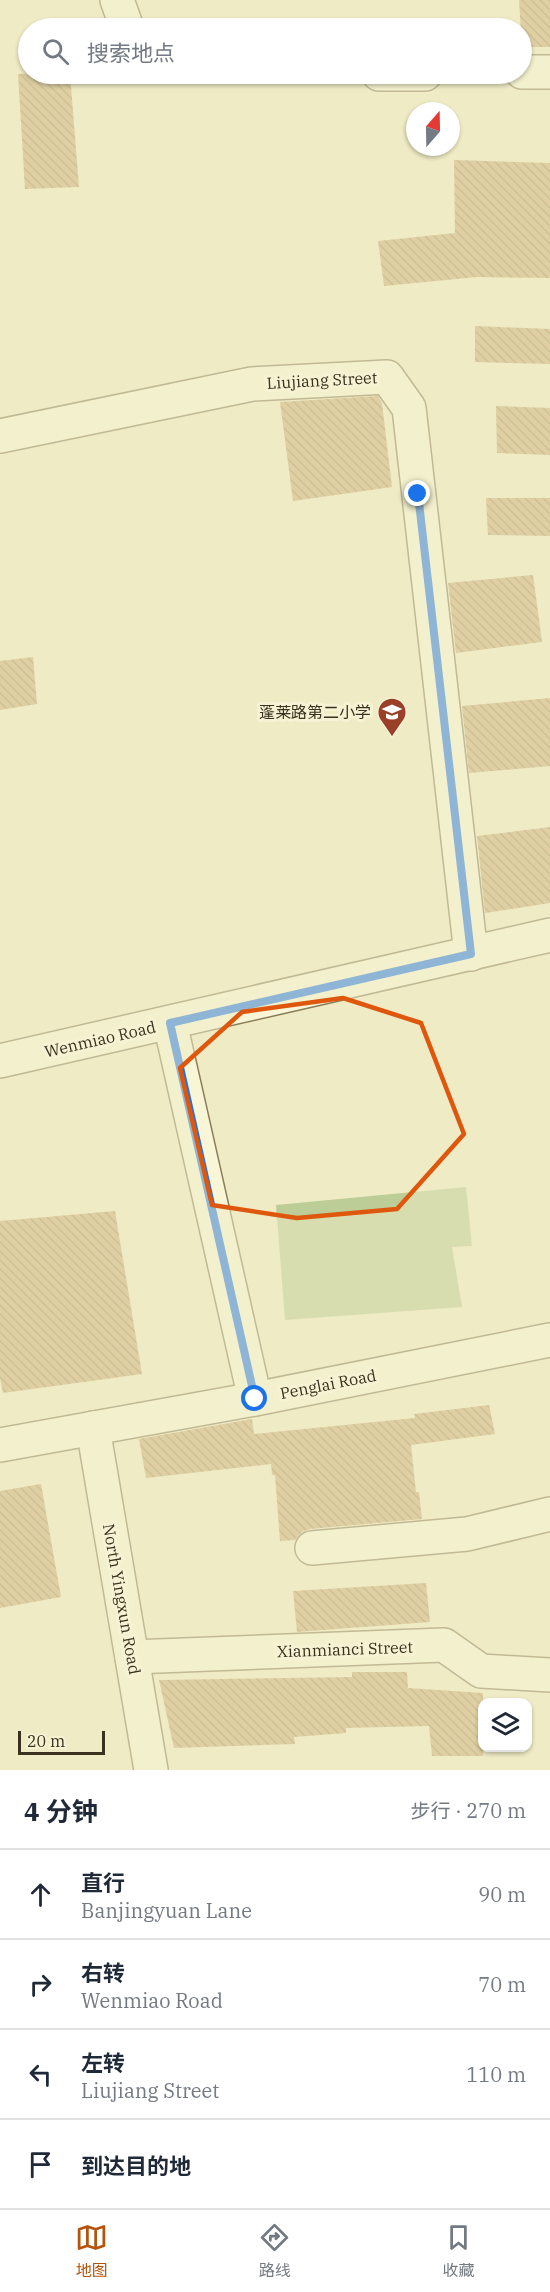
<!DOCTYPE html>
<html lang="zh">
<meta charset="utf-8">
<style>
body{margin:0;font-family:"IBM Plex Serif","Noto Sans SC",serif;background:#f6f6f7;color:#1f2937}
.controls{position:absolute;right:18px;bottom:18px;display:grid;overflow:hidden;border-radius:12px;box-shadow:0 2px 4px #0004}
.controls button{width:54px;height:54px;display:grid;place-items:center;padding:0;border:0;border-bottom:2px solid #e0e1e3;background:#fff;color:#1f2937;font:30px sans-serif}
.compass{position:absolute;left:406px;top:102px;width:54px;height:54px;border-radius:50%;background:#fff;box-shadow:0 2px 4px #0004;rotate:20deg}
.scale{position:absolute;left:18px;bottom:15px;width:87px;box-sizing:border-box;padding-left:6px;border:3px solid #3a311e;border-top:0;font-size:16px;line-height:21px;white-space:nowrap;color:#3a311e;-webkit-text-stroke:4px #f6f3d4;paint-order:stroke}
.stop{position:absolute;width:18px;height:18px;margin:-14px;border:4px solid #1a73e8;border-radius:50%;background:#fff}
.stop.end{background:#1a73e8;border-color:#fff;box-shadow:0 2px 6px #0008}
.list{margin:0;padding:0;list-style:none}
h2{display:flex;justify-content:space-between;align-items:center;height:78px;margin:0;padding:0 24px;font-size:26px}
h2 small{font-size:20px;font-weight:400;color:#747a83}
.list li{display:grid;grid-template-columns:39px 1fr auto;gap:18px;align-items:center;box-sizing:border-box;height:90px;padding:0 24px;border-top:2px solid #e0e1e3}
.list b{display:block;font-size:22px;white-space:nowrap}
.list p{margin:0;font-size:20px;white-space:nowrap;color:#747a83}
.list em{font-size:20px;font-style:normal;color:#747a83}
.icon{flex:none;width:33px;height:33px;fill:none;stroke:currentColor;stroke-width:2;stroke-linecap:round;stroke-linejoin:round}
.map{position:relative;flex:none;width:550px;height:1770px;overflow:hidden}
.search{position:absolute;background:#fff;box-shadow:0 2px 4px #0004;left:18px;right:18px;top:18px;height:66px;display:flex;align-items:center;gap:15px;box-sizing:border-box;padding:0 21px;border-radius:33px;color:#747a83;font-size:22px}
.sheet{height:438px;background:#fff}
nav{display:flex;justify-content:space-around;align-items:center;box-sizing:border-box;height:84px;border-top:2px solid #e0e1e3;background:#fff;font-size:16px;color:#747a83}
nav a{display:grid;justify-items:center;gap:3px}
nav .on{color:#b45309}
.map>svg:first-child{display:block}
</style>
<div class="map">
<svg width="550" height="1770" viewBox="0 0 550 1770">
<defs>
<pattern id="building-back-hatch" width="6" height="6" patternUnits="userSpaceOnUse" patternTransform="scale(1.5)"><rect width="6" height="6" fill="#cdae79"/><path d="M-1 5l2 2M0 0l6 6M5-1l2 2" fill="none" stroke="#a78e63"/></pattern>
</defs>
<rect width="100%" height="100%" fill="#efebc4"/>
<polygon fill="#bccd98" points="466,1187 472,1246 452,1247 462,1307 285,1320 276,1205"/>
<g fill="url(#building-back-hatch)">
<polygon points="519,0 550,0 550,47 522,47"/>
<polygon points="18,74 70,74 79,187 25,189"/>
<polygon points="454,160 550,163 550,278 477,277 384,286 378,241 455,233"/>
<polygon points="475,326 550,329 550,364 475,362"/>
<polygon points="378,396 382,403 392,487 293,501 280,402"/>
<polygon points="496,406 550,408 550,455 497,453"/>
<polygon points="486,498 550,498 550,536 488,535"/>
<polygon points="533,575 542,642 456,653 448,583"/>
<polygon points="33,657 37,704 0,710 0,661"/>
<polygon points="550,698 550,766 469,773 462,706"/>
<polygon points="550,827 550,903 485,913 477,836"/>
<polygon points="115,1211 142,1374 3,1393 0,1378 0,1221"/>
<polygon points="489,1405 495,1434 411,1445 416,1492 419,1492 422,1519 310,1529 302,1532 295,1540 280,1541 275,1475 272,1475 271,1464 146,1478 139,1439 252,1419 254,1434 415,1418 414,1414"/>
<polygon points="41,1484 61,1597 0,1608 0,1491"/>
<polygon points="426,1583 430,1622 297,1632 293,1591"/>
<polygon points="352,1672 407,1672 408,1688 483,1693 483,1756 432,1756 429,1726 346,1728 346,1733 294,1737 295,1744 174,1748 159,1680 352,1677"/>
</g>
<g fill="none" stroke-linecap="round" stroke-linejoin="round">
<g stroke="#8a7d5a" stroke-width="36">
<g id="minor">
<polyline points="117,0 127,28"/>
<polyline points="522,72 550,72"/>
<polyline points="379,74 425,74"/>
<polyline points="0,436 252,384 387,377 409,408 471,954"/>
<polyline points="170,1023 255,1399"/>
<polyline points="0,1061 550,935"/>
<polyline points="93,1428 151,1770"/>
<polyline points="0,1445 255,1399 550,1340"/>
<polyline points="312,1548 467,1534 550,1514"/>
<polyline points="132,1657 444,1645 481,1671 550,1675"/>
</g>
</g>
<use href="#minor" stroke="#f9f6d8" stroke-width="33"/>
</g>
<g fill="none" stroke-linecap="round" stroke-linejoin="round">
<polyline stroke="#1a73e8" stroke-width="8" points="255,1399 170,1023 471,954 418,494"/>
</g>
<path d="M0 0H550V1770H0ZM 343,998 L 421,1023 L 464,1134 L 397,1209 L 297,1218 L 212,1205 L 180,1068 L 242,1012 Z" fill="#efebc4" fill-opacity=".55" fill-rule="evenodd"/>
<path fill="none" stroke="#df570d" stroke-width="4.5" stroke-linejoin="round" d="M 343,998 L 421,1023 L 464,1134 L 397,1209 L 297,1218 L 212,1205 L 180,1068 L 242,1012 Z"/>
<defs>
<g id="school-pin" transform="scale(1.5)"><path d="M0 17L-7.5 6A9.5 9.5 0 1 1 7.5 6Z" fill="#9a4029" stroke="#f6f3d4"/><path d="M0-5L7-2L0 1L-7-2ZM-4 1L0 2.5L4 1V4Q0 6-4 4Z" fill="#fff"/></g>
</defs>
<g fill-rule="evenodd">
<use href="#school-pin" x="392" y="712"/>
</g>
<g text-anchor="middle" dominant-baseline="central" stroke-width="6" stroke-linejoin="round" paint-order="stroke">
<g font-size="16" fill="#3a311e" stroke="#f6f3d4">
<text transform="translate(322 380) rotate(-3)">Liujiang Street</text>
<text transform="translate(100 1039) rotate(-13)">Wenmiao Road</text>
<text transform="translate(328 1384) rotate(-11)">Penglai Road</text>
<text transform="translate(122 1599) rotate(80)">North Yingxun Road</text>
<text transform="translate(345 1649) rotate(-2)">Xianmianci Street</text>
</g>
<g font-size="16" fill="#3a311e" stroke="#f6f3d4" text-anchor="end">
<text x="371" y="712">蓬莱路第二小学</text>
</g>
</g>
</svg>
<div class="controls">
<button><svg class="icon" aria-label="layers" viewBox="0 0 24 24"><path d="M12 4l9 5-9 5-9-5zM3 14l9 5 9-5"/></svg></button>
</div>
<svg class="compass" viewBox="-18 -18 36 36"><path d="M0-13l5 13h-10z" fill="#e53935"/><path d="M0 13l5-13h-10z" fill="#747a83"/></svg>
<div class="scale">20 m</div>
<div class="stop" style="left:255px;top:1399px"></div>
<div class="stop end" style="left:418px;top:494px"></div>
<div class="search"><svg class="icon" aria-label="search" viewBox="0 0 24 24"><circle cx="10" cy="10" r="6"/><path d="M15 15l6 6"/></svg>搜索地点</div>
</div>
<section class="sheet">
<h2>4 分钟<small>步行 · 270 m</small></h2>
<ul class="list">
<li><svg class="icon" aria-label="ahead" viewBox="0 0 24 24"><path d="M12 20V5M6 11l6-6 6 6"/></svg><div><b>直行</b><p>Banjingyuan Lane</p></div><em>90 m</em></li>
<li><svg class="icon" aria-label="right" viewBox="0 0 24 24"><path d="M7 20v-9h11M14 6l5 5-5 5"/></svg><div><b>右转</b><p>Wenmiao Road</p></div><em>70 m</em></li>
<li><svg class="icon" aria-label="left" viewBox="0 0 24 24"><path d="M17 20v-9H6M10 6l-5 5 5 5"/></svg><div><b>左转</b><p>Liujiang Street</p></div><em>110 m</em></li>
<li><svg class="icon" aria-label="arrive" viewBox="0 0 24 24"><path d="M6 21V4h12l-3 4 3 4H6"/></svg><div><b>到达目的地</b></div></li>
</ul>
</section>
<nav>
<a class="on"><svg class="icon" aria-label="map" viewBox="0 0 24 24"><path d="M3 6l6-2 6 2 6-2v14l-6 2-6-2-6 2zM9 4v14M15 6v14"/></svg>地图</a>
<a><svg class="icon" aria-label="directions" viewBox="0 0 24 24"><path d="M12 3l9 9-9 9-9-9zM9 14v-3h6M13 9l2 2-2 2"/></svg>路线</a>
<a><svg class="icon" aria-label="saved" viewBox="0 0 24 24"><path d="M7 4h10v16l-5-4-5 4z"/></svg>收藏</a>
</nav>
